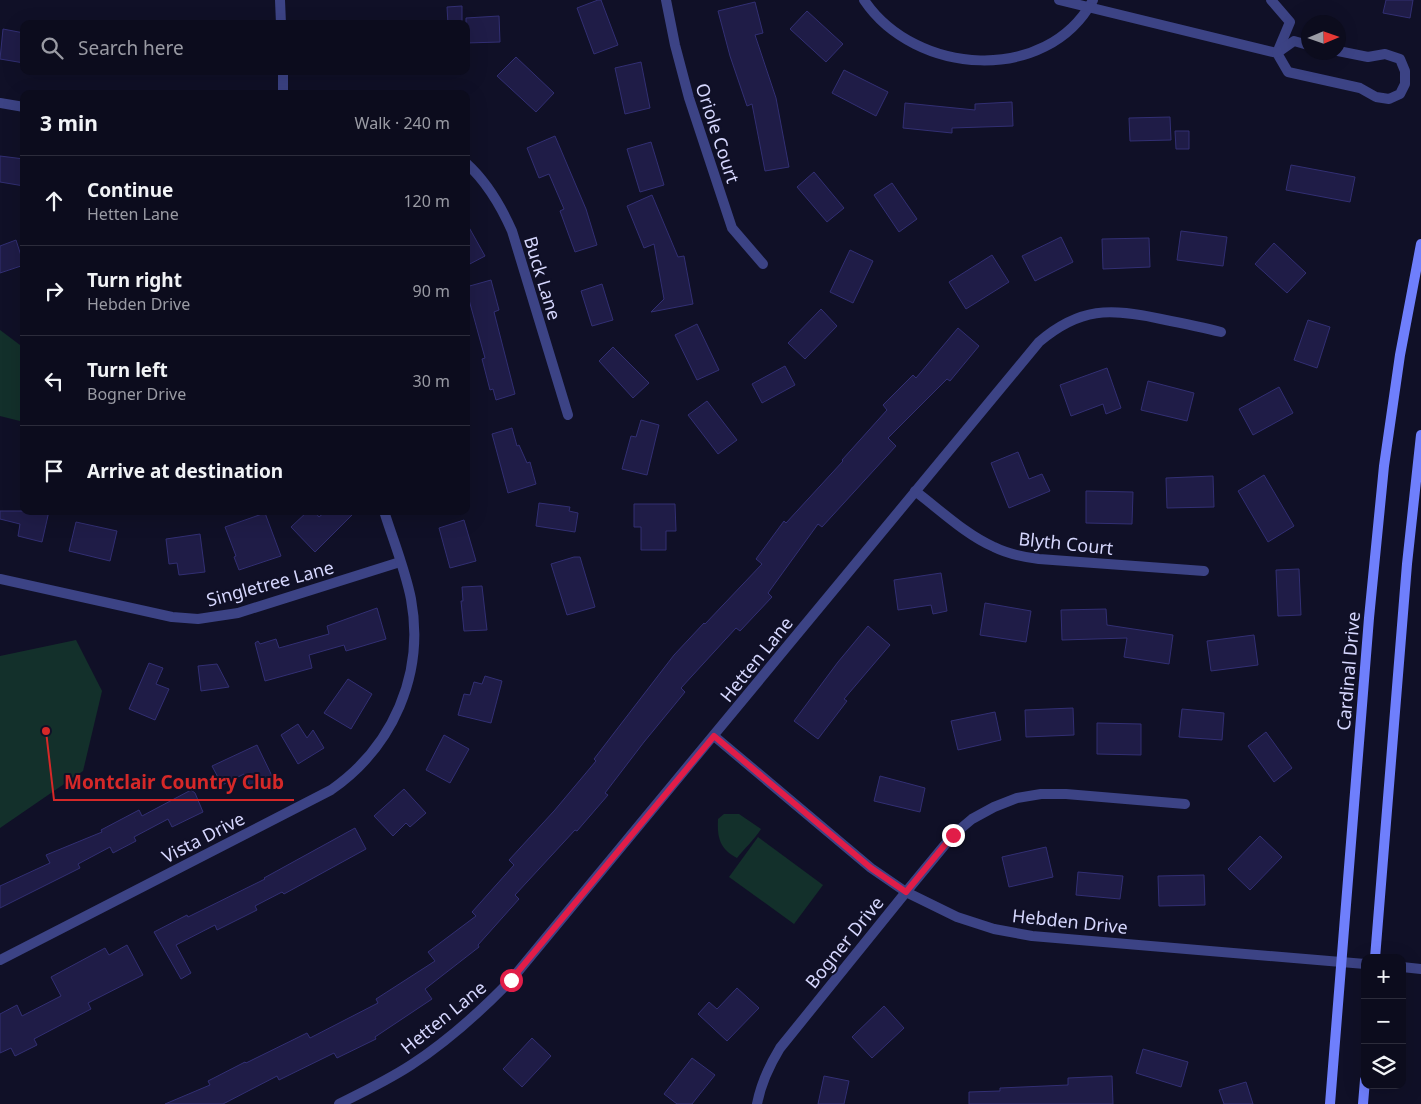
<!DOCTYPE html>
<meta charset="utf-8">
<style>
body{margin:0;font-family:"Noto Sans",sans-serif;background:#151526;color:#f1f3f6}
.controls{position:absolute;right:15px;bottom:15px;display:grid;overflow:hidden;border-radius:10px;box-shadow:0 5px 20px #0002}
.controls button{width:45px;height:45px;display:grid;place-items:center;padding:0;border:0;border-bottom:1px solid #2c2c3b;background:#0c0c1d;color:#f1f3f6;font:25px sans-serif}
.compass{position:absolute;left:1301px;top:15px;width:45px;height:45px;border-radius:50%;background:#0c0c1d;box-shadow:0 5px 20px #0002;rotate:88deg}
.stop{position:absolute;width:15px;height:15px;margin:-11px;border:4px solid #e11d48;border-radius:50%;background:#fff}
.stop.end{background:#e11d48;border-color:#fff;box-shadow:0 1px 5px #0008}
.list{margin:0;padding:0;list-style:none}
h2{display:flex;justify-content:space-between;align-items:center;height:65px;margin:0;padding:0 20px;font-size:21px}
h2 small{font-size:16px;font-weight:400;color:#9a9ba4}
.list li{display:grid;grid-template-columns:32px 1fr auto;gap:15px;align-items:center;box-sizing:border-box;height:90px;padding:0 20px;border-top:1px solid #2c2c3b}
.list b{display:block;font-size:19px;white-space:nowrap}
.list p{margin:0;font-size:16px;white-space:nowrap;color:#9a9ba4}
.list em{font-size:16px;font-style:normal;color:#9a9ba4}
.icon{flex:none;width:28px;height:28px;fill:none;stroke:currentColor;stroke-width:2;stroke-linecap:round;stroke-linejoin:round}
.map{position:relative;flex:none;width:1421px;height:1104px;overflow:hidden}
.search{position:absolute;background:#0c0c1d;box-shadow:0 5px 20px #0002;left:20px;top:20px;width:450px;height:55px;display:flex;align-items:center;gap:12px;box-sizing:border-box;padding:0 18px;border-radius:10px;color:#9a9ba4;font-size:19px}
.panel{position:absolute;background:#0c0c1d;box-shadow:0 5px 20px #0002;left:20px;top:90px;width:450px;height:425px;border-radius:10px}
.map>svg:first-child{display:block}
</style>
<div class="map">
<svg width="1421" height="1104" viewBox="0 0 1421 1104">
<rect width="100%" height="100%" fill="#101027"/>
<g fill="#13302b">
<polygon points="0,330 24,348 24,422 0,416"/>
<polygon points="76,640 102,691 83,771 0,828 0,656"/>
<path d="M 724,814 L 739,814 L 761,829 C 754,840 745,848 737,858 C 720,849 717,838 718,819 Z"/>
<polygon points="758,837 823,885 794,924 729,877"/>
</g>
<g fill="#1f1c47" stroke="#322f73">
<polygon points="598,0 601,0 618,45 594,54 577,8"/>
<polygon points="1386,0 1413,0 1410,18 1383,13"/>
<polygon points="755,2 763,33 755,35 776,98 789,167 765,171 752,104 747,106 730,56 718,11"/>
<polygon points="462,6 462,24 448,24 447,7"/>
<polygon points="807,11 843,44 826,62 790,29"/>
<polygon points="499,16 500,42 466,43 466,18"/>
<polygon points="3,29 24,33 24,63 0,59"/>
<polygon points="516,57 554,93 536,112 497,76"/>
<polygon points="641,62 650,108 625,114 615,68"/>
<polygon points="844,70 888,92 876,116 832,93"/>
<polygon points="1012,102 1013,126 952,128 952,133 903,128 905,103 975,110 975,104"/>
<polygon points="1170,117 1171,140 1130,141 1129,118"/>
<polygon points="1175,131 1189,131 1189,149 1176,149"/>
<polygon points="555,136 586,209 597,245 575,252 560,211 564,209 549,174 539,178 527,148"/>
<polygon points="651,142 664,185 640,192 627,149"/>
<polygon points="0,156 24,159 24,186 0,182"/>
<polygon points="1291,165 1355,177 1350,202 1286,190"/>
<polygon points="814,172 844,208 827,222 797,187"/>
<polygon points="892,183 917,219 899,232 874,195"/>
<polygon points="652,195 678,257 684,256 693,304 651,312 664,299 654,244 644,248 627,206"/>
<polygon points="466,222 485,256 466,266"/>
<polygon points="1181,231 1227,237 1223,266 1177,260"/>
<polygon points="1061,237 1073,262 1035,281 1022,256"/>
<polygon points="1149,238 1150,267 1103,269 1102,239"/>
<polygon points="16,240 24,265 0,273 0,246"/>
<polygon points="1274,243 1306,273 1287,293 1255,264"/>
<polygon points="850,250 873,261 853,303 830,292"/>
<polygon points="992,255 1009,282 966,309 949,282"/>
<polygon points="491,280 499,310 494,312 515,394 496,400 493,389 490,390 482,359 485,358 466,289 466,287"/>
<polygon points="602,284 613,320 592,326 581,291"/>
<polygon points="821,309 837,326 805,359 788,343"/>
<polygon points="1308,320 1330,327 1317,368 1294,360"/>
<polygon points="697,324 719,370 697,380 675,335"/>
<polygon points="958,328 979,346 950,381 947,379 888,438 896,446 822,527 818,524 768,593 772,597 740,631 736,628 681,688 685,692 644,742 605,793 608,795 577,831 575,830 515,895 519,899 478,945 479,947 425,989 432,999 375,1037 376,1039 337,1058 334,1053 279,1080 277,1076 223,1104 165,1104 210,1085 208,1081 245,1062 246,1063 307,1033 310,1038 378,1003 376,999 435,961 428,952 476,916 472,912 514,865 509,860 554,811 596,761 594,759 674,655 704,623 705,624 762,564 756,559 784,521 786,523 843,461 842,460 887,410 883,405 913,375 916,378"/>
<polygon points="613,347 649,383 633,398 599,361"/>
<polygon points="785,366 795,385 762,403 752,384"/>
<polygon points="1107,368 1121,408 1106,414 1103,404 1071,416 1060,385"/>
<polygon points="1148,381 1194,393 1187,421 1141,410"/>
<polygon points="1279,387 1293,413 1253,435 1239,409"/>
<polygon points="707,401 737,440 718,454 688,415"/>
<polygon points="641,420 659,425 647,475 622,469 631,436 636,437"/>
<polygon points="512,428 517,446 519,445 527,463 530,462 536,484 508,493 492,434"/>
<polygon points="1018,452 1029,479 1042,474 1050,491 1009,508 991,463"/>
<polygon points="1264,475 1294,526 1268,542 1238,491"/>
<polygon points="1213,476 1214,507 1167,508 1166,478"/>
<polygon points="1086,491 1133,492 1132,524 1086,523"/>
<polygon points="539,503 570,507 569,511 578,513 575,532 536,526"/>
<polygon points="634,504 675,504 676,531 666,531 666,550 641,550 641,527 634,527"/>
<polygon points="0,511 49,511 42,542 18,536 20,524 0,519"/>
<polygon points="308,511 314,511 319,517 326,511 356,511 315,552 291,527"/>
<polygon points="265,513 281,556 239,570 234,557 236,556 225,527"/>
<polygon points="464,520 476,561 450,568 439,528"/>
<polygon points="76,522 117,531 110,561 69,551"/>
<polygon points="200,534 205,572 179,575 177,563 169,564 166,539"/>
<polygon points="574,557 580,557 595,607 567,615 551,564"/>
<polygon points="1299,569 1301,615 1278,616 1276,570"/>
<polygon points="941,573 947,611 933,614 931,605 898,610 894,580"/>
<polygon points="482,586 487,630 464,631 461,601 463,601 462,587"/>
<polygon points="985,603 1031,611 1026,642 980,635"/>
<polygon points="377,608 386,639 346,651 344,645 309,655 312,668 265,681 255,643 258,641 260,644 276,639 279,648 329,634 327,626"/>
<polygon points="1106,609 1107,625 1173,635 1169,664 1124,657 1127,638 1062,640 1061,610"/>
<polygon points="868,626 890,645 844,699 847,701 818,739 794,721 838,662"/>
<polygon points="1254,635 1258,665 1211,671 1207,641"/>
<polygon points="149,663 163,668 156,684 169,689 155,720 129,709"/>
<polygon points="217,664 229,687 201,691 198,666"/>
<polygon points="485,676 502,681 491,723 458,715 464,694 470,695 474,682 482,684"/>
<polygon points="348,679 372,694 351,729 324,713"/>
<polygon points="1073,708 1074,735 1026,737 1025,710"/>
<polygon points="1182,709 1224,713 1222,740 1179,737"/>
<polygon points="995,712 1001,740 958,750 951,721"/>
<polygon points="1097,723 1141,724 1141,755 1097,754"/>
<polygon points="298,724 307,738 313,730 324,748 298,764 281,735"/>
<polygon points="1266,732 1292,768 1274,782 1248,746"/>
<polygon points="444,735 469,749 450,783 426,770"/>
<polygon points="257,745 273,778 251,788 244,774 222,785 212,766"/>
<polygon points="880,776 925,788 920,812 874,801"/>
<polygon points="404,789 426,813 410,827 406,823 393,836 374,816"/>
<polygon points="191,790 195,793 203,812 172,827 168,819 134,837 136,841 113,853 110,847 78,864 80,868 0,908 0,886 50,863 46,855 102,832 101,830 139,810 142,816"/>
<polygon points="355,828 366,849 284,894 282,892 255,906 257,910 217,930 215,925 176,945 191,973 181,979 154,932 187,915 188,917 265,879 264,878"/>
<polygon points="1260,836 1282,857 1250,890 1228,869"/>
<polygon points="1046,847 1053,877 1009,887 1002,857"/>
<polygon points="1078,872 1123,876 1120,899 1076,895"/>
<polygon points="1204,875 1205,905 1159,906 1158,876"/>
<polygon points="127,945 143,975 88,1003 91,1009 34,1039 37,1045 15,1056 11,1048 0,1053 0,1014 17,1005 22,1016 61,996 51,977 105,948 109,955"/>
<polygon points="737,988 759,1008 727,1041 698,1014 709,1002 717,1009"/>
<polygon points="884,1006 904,1028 872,1058 852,1037"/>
<polygon points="532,1038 551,1056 522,1087 503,1069"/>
<polygon points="1143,1049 1188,1062 1181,1087 1136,1073"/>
<polygon points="692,1058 715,1075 692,1104 677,1104 664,1094"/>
<polygon points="824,1076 849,1081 844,1104 818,1104"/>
<polygon points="1112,1076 1113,1104 969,1104 969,1092 1000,1091 1000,1088 1068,1085 1068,1078"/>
<polygon points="1246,1082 1253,1104 1224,1104 1219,1090"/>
</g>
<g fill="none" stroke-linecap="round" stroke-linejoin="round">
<g stroke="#3c4385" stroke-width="10">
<path d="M 864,0 C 915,76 1047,85 1093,0"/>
<polyline points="1271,0 1290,22 1277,53"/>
</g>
<g stroke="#3c4385" stroke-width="10">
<polyline points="280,0 281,24"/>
<polyline points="666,0 675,45 689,98 732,228 763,264"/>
<polyline points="1059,0 1277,53 1288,72 1360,88 1376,97 1389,99 1400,94 1405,84 1405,71 1400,59 1385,54 1368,57 1338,51"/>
<polyline points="1277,53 1294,41 1308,45"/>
<polyline points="283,71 283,94"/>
<polyline points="0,103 24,107"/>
<path d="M 466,163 C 487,182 501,206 512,231 L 568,415"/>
<path d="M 915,491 C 939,509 966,535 994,547 C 1008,554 1023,557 1039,559 L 1204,571"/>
<polyline points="0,579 172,617 198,619 238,613 400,562"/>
<polyline points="714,736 871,868 906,892 957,917 994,929 1032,936 1365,964"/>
<path d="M 0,960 L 331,790 C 393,747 425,674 411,599 C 405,569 393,540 384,511"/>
<polyline points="1402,967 1421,969"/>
<path d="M 339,1104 C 363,1092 388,1080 411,1065 C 448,1041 480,1012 511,980 L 1039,342 C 1080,307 1110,308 1161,319 C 1181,323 1201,327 1221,332"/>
<path d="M 757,1104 C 761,1083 769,1066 780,1048 L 906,892 L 953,835 L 972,819 L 994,807 L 1017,798 L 1041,794 L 1066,794 L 1185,804"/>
</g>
<g stroke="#6f7ffc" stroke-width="10">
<polyline points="1375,958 1407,564 1421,435"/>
<polyline points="1330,1104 1369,618 1384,466 1400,355 1421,244"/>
<polyline points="1363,1104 1365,1080"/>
</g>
</g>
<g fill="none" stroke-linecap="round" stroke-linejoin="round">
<polyline stroke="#e11d48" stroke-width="6" points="511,980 714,736 871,868 906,892 953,835"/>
</g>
<g text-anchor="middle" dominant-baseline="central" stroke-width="4" stroke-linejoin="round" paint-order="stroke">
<g font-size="18" fill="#d6d7fe" stroke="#101027">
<text transform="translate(718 133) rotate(72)">Oriole Court</text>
<text transform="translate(543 278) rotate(73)">Buck Lane</text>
<text transform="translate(1066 543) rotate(6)">Blyth Court</text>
<text transform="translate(270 583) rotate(-15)">Singletree Lane</text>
<text transform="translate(756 659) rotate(-51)">Hetten Lane</text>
<text transform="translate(1348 671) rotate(-85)">Cardinal Drive</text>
<text transform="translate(203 837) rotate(-27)">Vista Drive</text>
<text transform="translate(1070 921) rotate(6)">Hebden Drive</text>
<text transform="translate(844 942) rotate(-51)">Bogner Drive</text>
<text transform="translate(443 1017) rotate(-39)">Hetten Lane</text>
</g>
</g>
<path fill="none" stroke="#d62828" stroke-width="2" d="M46 731L54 800H294"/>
<circle fill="#d62828" stroke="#101027" stroke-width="2" cx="46" cy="731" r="5"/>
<g font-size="19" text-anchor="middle" font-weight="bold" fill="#d62828" stroke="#101027" stroke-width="4" stroke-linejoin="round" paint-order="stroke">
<text x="174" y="789">Montclair Country Club</text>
</g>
</svg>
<div class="controls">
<button>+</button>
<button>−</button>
<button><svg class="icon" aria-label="layers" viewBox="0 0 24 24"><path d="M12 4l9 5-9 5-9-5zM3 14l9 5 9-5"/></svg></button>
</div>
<svg class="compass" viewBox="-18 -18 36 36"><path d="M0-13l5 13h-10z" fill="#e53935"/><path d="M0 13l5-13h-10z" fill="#9a9ba4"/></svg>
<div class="stop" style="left:511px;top:980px"></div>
<div class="stop end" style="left:953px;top:835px"></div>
<div class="search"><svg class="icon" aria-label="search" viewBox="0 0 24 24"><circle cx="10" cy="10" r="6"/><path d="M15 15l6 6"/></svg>Search here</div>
<section class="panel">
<h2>3 min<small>Walk · 240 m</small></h2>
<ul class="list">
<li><svg class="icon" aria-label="ahead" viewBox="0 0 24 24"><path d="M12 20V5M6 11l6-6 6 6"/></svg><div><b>Continue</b><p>Hetten Lane</p></div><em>120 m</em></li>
<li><svg class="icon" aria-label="right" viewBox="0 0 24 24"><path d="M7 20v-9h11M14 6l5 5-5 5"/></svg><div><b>Turn right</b><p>Hebden Drive</p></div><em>90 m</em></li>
<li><svg class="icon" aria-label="left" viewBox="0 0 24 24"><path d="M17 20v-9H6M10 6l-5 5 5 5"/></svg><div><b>Turn left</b><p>Bogner Drive</p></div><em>30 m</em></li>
<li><svg class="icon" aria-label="arrive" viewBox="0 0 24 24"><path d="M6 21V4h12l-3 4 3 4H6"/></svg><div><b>Arrive at destination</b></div></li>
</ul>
</section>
</div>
